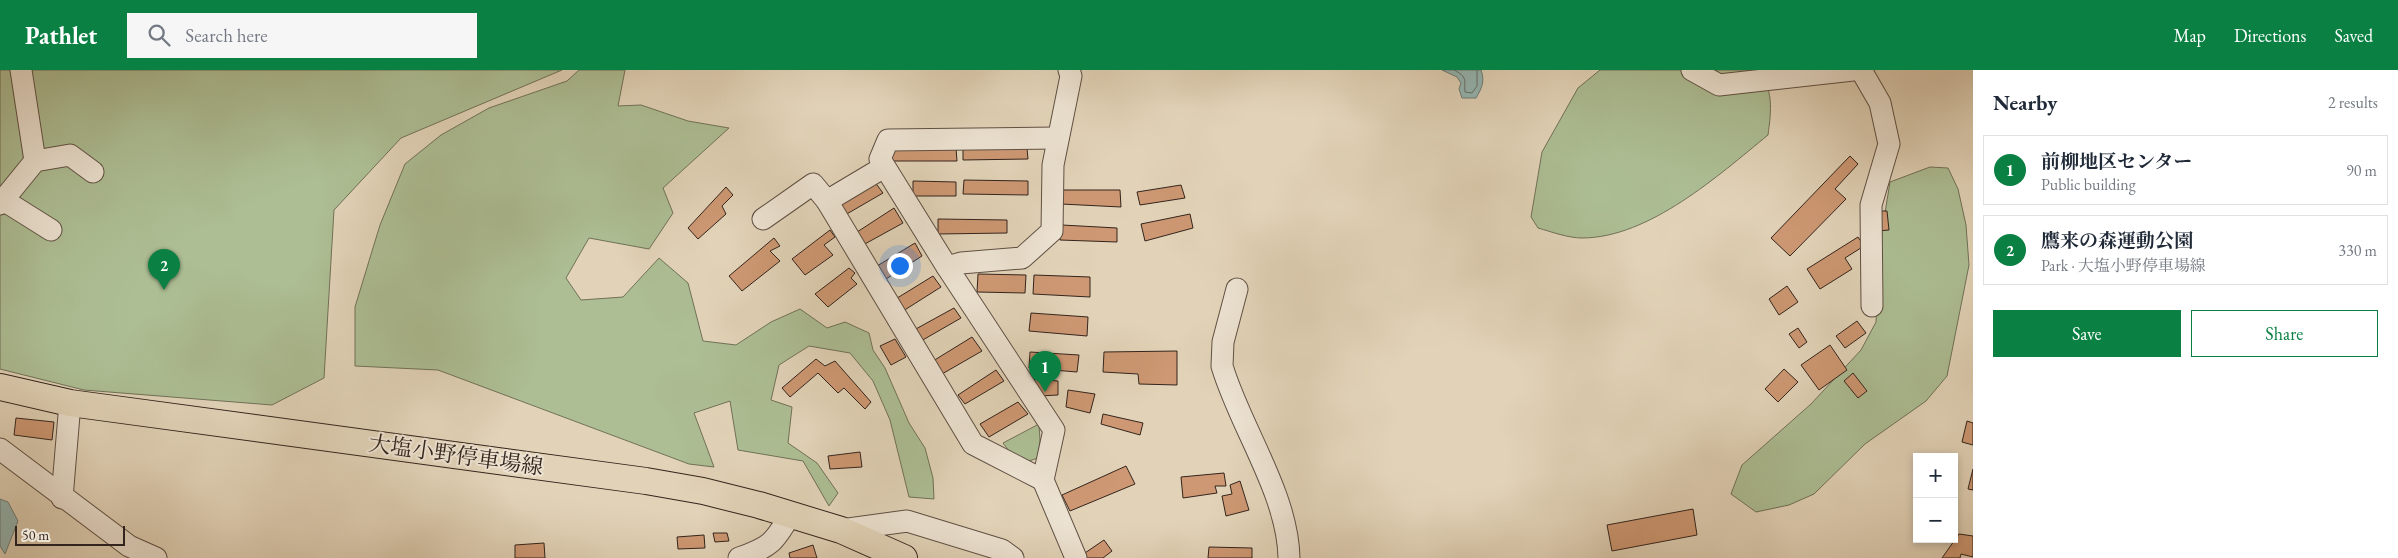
<!DOCTYPE html>
<meta charset="utf-8">
<style>
body{margin:0;font-family:"EB Garamond","Noto Serif JP",serif;background:#f6f6f7;color:#1f2937}
.controls{position:absolute;right:15px;bottom:15px;display:grid;overflow:hidden;border-radius:0px;box-shadow:0 2px 8px #0003}
.controls button{width:45px;height:45px;display:grid;place-items:center;padding:0;border:0;border-bottom:1px solid #e0e1e3;background:#fff;color:#1f2937;font:25px sans-serif}
.scale{position:absolute;left:15px;bottom:12px;width:110px;box-sizing:border-box;padding-left:5px;border:2px solid #33241d;border-top:0;font-size:14px;line-height:18px;white-space:nowrap;color:#33241d;-webkit-text-stroke:4px #ece2d1;paint-order:stroke}
.you{position:absolute;left:899px;top:195px;width:18px;height:18px;margin:-12px;border:4px solid #fff;border-radius:50%;background:#1a73e8;box-shadow:0 0 0 8px #1a73e833}
.badge{display:grid;place-items:center;width:32px;height:32px;border-radius:50%;background:#0b8043;color:#fff;font-size:16px;font-weight:700}
.pin{position:absolute;translate:-50% -41px;filter:drop-shadow(0 1px 2px #0008)}
.pin::after{content:'';position:absolute;top:26px;width:18px;height:15px;background:inherit;clip-path:polygon(0 0,100% 0,50% 100%)}
.list{margin:0;padding:0;list-style:none}
h2{display:flex;justify-content:space-between;align-items:center;height:65px;margin:0;padding:0 20px;font-size:21px}
h2 small{font-size:16px;font-weight:400;color:#747a83}
.list li{display:grid;grid-template-columns:32px 1fr auto;gap:15px;align-items:center;box-sizing:border-box;height:70px;margin:0 10px 10px;padding:0 10px;border:1px solid #e0e1e3;border-radius:0px}
.list b{display:block;font-size:19px;white-space:nowrap}
.list p{margin:0;font-size:16px;white-space:nowrap;color:#747a83}
.list em{font-size:16px;font-style:normal;color:#747a83}
.actions{display:flex;gap:10px;padding:15px 20px}
.actions a{flex:1;padding:11px 0;border:1px solid #0b8043;border-radius:0px;text-align:center;font-size:18px;color:#0b8043}
.actions .main{background:#0b8043;color:#fff}
.icon{flex:none;width:28px;height:28px;fill:none;stroke:currentColor;stroke-width:2;stroke-linecap:round;stroke-linejoin:round}
.map{position:relative;flex:none;width:1973px;height:488px;overflow:hidden}
header{display:flex;align-items:center;gap:30px;box-sizing:border-box;height:70px;padding:0 25px;background:#0b8043;color:#fff}
header strong{font-size:24px}
nav{display:flex;gap:28px;margin-inline-start:auto;font-size:18px}
.search{width:350px;height:45px;background:#f6f6f7;display:flex;align-items:center;gap:12px;box-sizing:border-box;padding:0 18px;border-radius:0px;color:#747a83;font-size:19px}
main{display:flex}
aside{flex:1;background:#fff}
.map>svg:first-child{display:block}
</style>
<header>
<strong>Pathlet</strong>
<div class="search"><svg class="icon" aria-label="search" viewBox="0 0 24 24"><circle cx="10" cy="10" r="6"/><path d="M15 15l6 6"/></svg>Search here</div>
<nav><a>Map</a><a>Directions</a><a>Saved</a></nav>
</header>
<main>
<div class="map">
<svg width="1973" height="488" viewBox="0 0 1973 488">
<rect width="100%" height="100%" fill="#e2d3b8"/>
<filter id="stains"><feTurbulence type="fractalNoise" baseFrequency=".004" numOctaves="4"/><feColorMatrix values="0 0 0 0 .2 0 0 0 0 .09 0 0 0 0 .02 0 0 0 .5 -.17"/></filter>
<radialGradient id="worn" r=".72"><stop offset=".6" stop-color="#630" stop-opacity="0"/><stop offset="1" stop-color="#630" stop-opacity=".3"/></radialGradient>
<g fill="#adbe94" stroke="#707158">
<polygon points="0,0 562,0 401,68 334,140 324,308 272,335 84,320 0,299"/>
<polygon points="579,0 625,0 618,36 641,35 688,51 729,58 663,118 673,143 649,179 589,168 566,208 581,230 623,227 659,188 688,213 703,271 736,275 771,252 800,239 827,258 845,252 869,263 873,280 885,298 909,353 925,378 933,408 934,429 909,427 890,350 873,311 850,283 809,276 779,295 771,330 792,337 788,373 817,393 838,423 829,436 803,391 738,380 730,331 694,343 714,397 689,394 438,300 355,296 355,237 380,155 405,94 441,65 489,38 567,11"/>
<path d="M 1600,0 L 1755,0 C 1775,16 1771,42 1768,65 C 1719,105 1649,168 1582,168 C 1568,168 1552,162 1538,158 L 1531,147 L 1542,82 L 1578,18 Z"/>
<polygon points="1930,97 1948,98 1958,119 1966,155 1969,195 1947,306 1926,331 1865,374 1814,424 1789,435 1756,442 1731,424 1742,395 1811,334 1861,280 1876,252 1879,180 1890,112"/>
<polygon points="1039,354 1040,371 1038,388 1026,392 1009,381 1003,373"/>
</g>
<g fill="#95b7b4" stroke="#6e7c78">
<path d="M 1442,0 L 1481,0 C 1485,11 1482,18 1476,28 L 1462,28 L 1459,19 L 1461,13 L 1457,7 Z"/>
<polygon points="0,429 8,432 18,451 5,484 0,476"/>
</g>
<g fill="none" stroke-linecap="round" stroke-linejoin="round">
<path stroke="#646e68" stroke-width="1" d="M 1454,0 C 1468,7 1464,10 1465,22 L 1472,23 L 1477,16 L 1477,0"/>
</g>
<g fill="#cd9873" stroke="#33241d">
<polygon points="891,78 956,78 957,91 891,91"/>
<polygon points="963,78 1027,78 1028,89 963,90"/>
<polygon points="1850,86 1858,94 1835,119 1846,129 1790,186 1771,168"/>
<polygon points="964,110 1028,111 1028,125 963,124"/>
<polygon points="874,111 883,123 845,145 838,133"/>
<polygon points="913,111 956,112 956,126 913,126"/>
<polygon points="1181,115 1185,128 1140,135 1137,122"/>
<polygon points="726,117 733,125 722,136 726,144 698,169 688,158"/>
<polygon points="1059,120 1120,120 1121,137 1061,134"/>
<polygon points="894,138 903,153 863,175 854,164"/>
<polygon points="1875,141 1887,141 1889,160 1877,161"/>
<polygon points="1190,144 1193,158 1145,171 1141,154"/>
<polygon points="938,149 1007,150 1007,163 938,164"/>
<polygon points="1062,155 1117,158 1117,172 1060,170"/>
<polygon points="830,160 835,167 824,175 833,185 805,205 792,189"/>
<polygon points="1858,167 1864,176 1845,188 1852,199 1820,219 1807,199"/>
<polygon points="774,168 780,176 770,181 780,191 742,221 729,206"/>
<polygon points="915,173 922,186 886,209 877,196"/>
<polygon points="849,198 855,203 851,208 857,214 828,237 815,224"/>
<polygon points="978,204 1026,205 1025,223 977,222"/>
<polygon points="1034,205 1090,207 1090,227 1033,224"/>
<polygon points="933,206 941,217 903,241 894,230"/>
<polygon points="1787,216 1798,232 1779,245 1769,229"/>
<polygon points="954,238 961,248 921,271 914,260"/>
<polygon points="1031,243 1088,247 1087,266 1029,261"/>
<polygon points="1857,251 1866,263 1845,278 1836,266"/>
<polygon points="1798,258 1807,272 1799,278 1789,264"/>
<polygon points="972,267 982,281 942,304 933,291"/>
<polygon points="895,269 906,287 891,295 880,276"/>
<polygon points="1830,275 1847,300 1819,320 1801,295"/>
<polygon points="1177,281 1177,315 1139,314 1138,304 1103,302 1104,282"/>
<polygon points="1030,282 1079,285 1077,302 1029,298"/>
<polygon points="816,289 825,296 835,291 871,332 865,339 844,318 838,323 818,303 790,327 782,318"/>
<polygon points="1784,299 1798,312 1778,332 1765,319"/>
<polygon points="996,300 1004,311 965,334 958,325"/>
<polygon points="1853,303 1867,321 1858,328 1844,311"/>
<polygon points="1034,309 1058,311 1058,325 1039,326"/>
<polygon points="1068,320 1095,324 1090,343 1066,337"/>
<polygon points="1018,332 1028,344 989,367 980,354"/>
<polygon points="1103,344 1143,353 1140,365 1101,354"/>
<polygon points="16,348 54,352 52,370 14,365"/>
<polygon points="1967,351 1973,353 1973,375 1962,372"/>
<polygon points="860,382 862,397 830,399 828,386"/>
<polygon points="1126,396 1135,414 1070,441 1062,425"/>
<polygon points="1973,399 1973,420 1968,419"/>
<polygon points="1224,403 1226,416 1215,416 1217,423 1183,428 1181,407"/>
<polygon points="1240,411 1249,440 1226,446 1222,426 1232,424 1230,415"/>
<polygon points="1693,439 1697,465 1612,481 1607,455"/>
<polygon points="713,463 727,463 729,471 715,472"/>
<polygon points="1959,464 1973,466 1973,487 1961,484 1960,488 1942,488"/>
<polygon points="704,465 705,478 678,479 677,467"/>
<polygon points="1104,470 1112,481 1103,488 1085,488 1082,485"/>
<polygon points="544,473 545,488 515,488 515,475"/>
<polygon points="813,475 817,488 790,488 789,483"/>
<polygon points="1209,477 1252,478 1252,488 1208,488"/>
</g>
<g fill="none" stroke-linecap="round" stroke-linejoin="round">
<g stroke="#5f5044" stroke-width="23">
<g id="minor">
<polyline points="21,0 35,91"/>
<polyline points="1069,0 1071,6 1053,95 1052,161 1022,188 961,193 947,197 1054,360 1043,410 1076,488"/>
<polyline points="1692,0 1719,15 1853,0"/>
<polyline points="1861,0 1880,33 1889,74 1871,135 1872,236"/>
<polyline points="0,128 51,160"/>
<polyline points="827,131 884,97"/>
<polyline points="0,134 35,91 70,85 93,102"/>
<polyline points="763,149 813,114 827,131 973,374 1043,410"/>
<polyline points="947,197 880,89 888,70 1058,68"/>
<path d="M 1237,219 L 1223,272 L 1222,296 C 1240,357 1288,424 1289,488"/>
<polyline points="0,379 129,476 156,488"/>
<polyline points="62,428 70,333"/>
<polyline points="841,460 907,451 1002,480 1013,488"/>
<path d="M 739,488 C 770,477 774,473 790,445"/>
</g>
</g>
<g stroke="#33241d" stroke-width="28">
<polyline id="major" points="0,317 70,333 646,411 703,421 759,435 841,460 904,488"/>
</g>
<use href="#minor" stroke="#ece2d1" stroke-width="21"/>
<use href="#major" stroke="#e2d3b8" stroke-width="26"/>
</g>
<g text-anchor="middle" dominant-baseline="central" stroke-width="4" stroke-linejoin="round" paint-order="stroke">
<g font-size="22" fill="#33241d" stroke="#ece2d1">
<text transform="translate(456 385) rotate(8)">大塩小野停車場線</text>
</g>
</g>
<rect width="100%" height="100%" filter="url(#stains)"/>
<rect width="100%" height="100%" fill="url(#worn)"/>
</svg>
<div class="controls">
<button>+</button>
<button>−</button>
</div>
<div class="scale">50 m</div>
<div class="you"></div>
<div class="pin badge" style="left:1045px;top:322px">1</div>
<div class="pin badge" style="left:164px;top:220px">2</div>
</div>
<aside>
<h2>Nearby<small>2 results</small></h2>
<ul class="list">
<li><span class="badge">1</span><div><b>前柳地区センター</b><p>Public building</p></div><em>90 m</em></li>
<li><span class="badge">2</span><div><b>鷹来の森運動公園</b><p>Park · 大塩小野停車場線</p></div><em>330 m</em></li>
</ul>
<div class="actions"><a class="main">Save</a><a>Share</a></div>
</aside>
</main>
